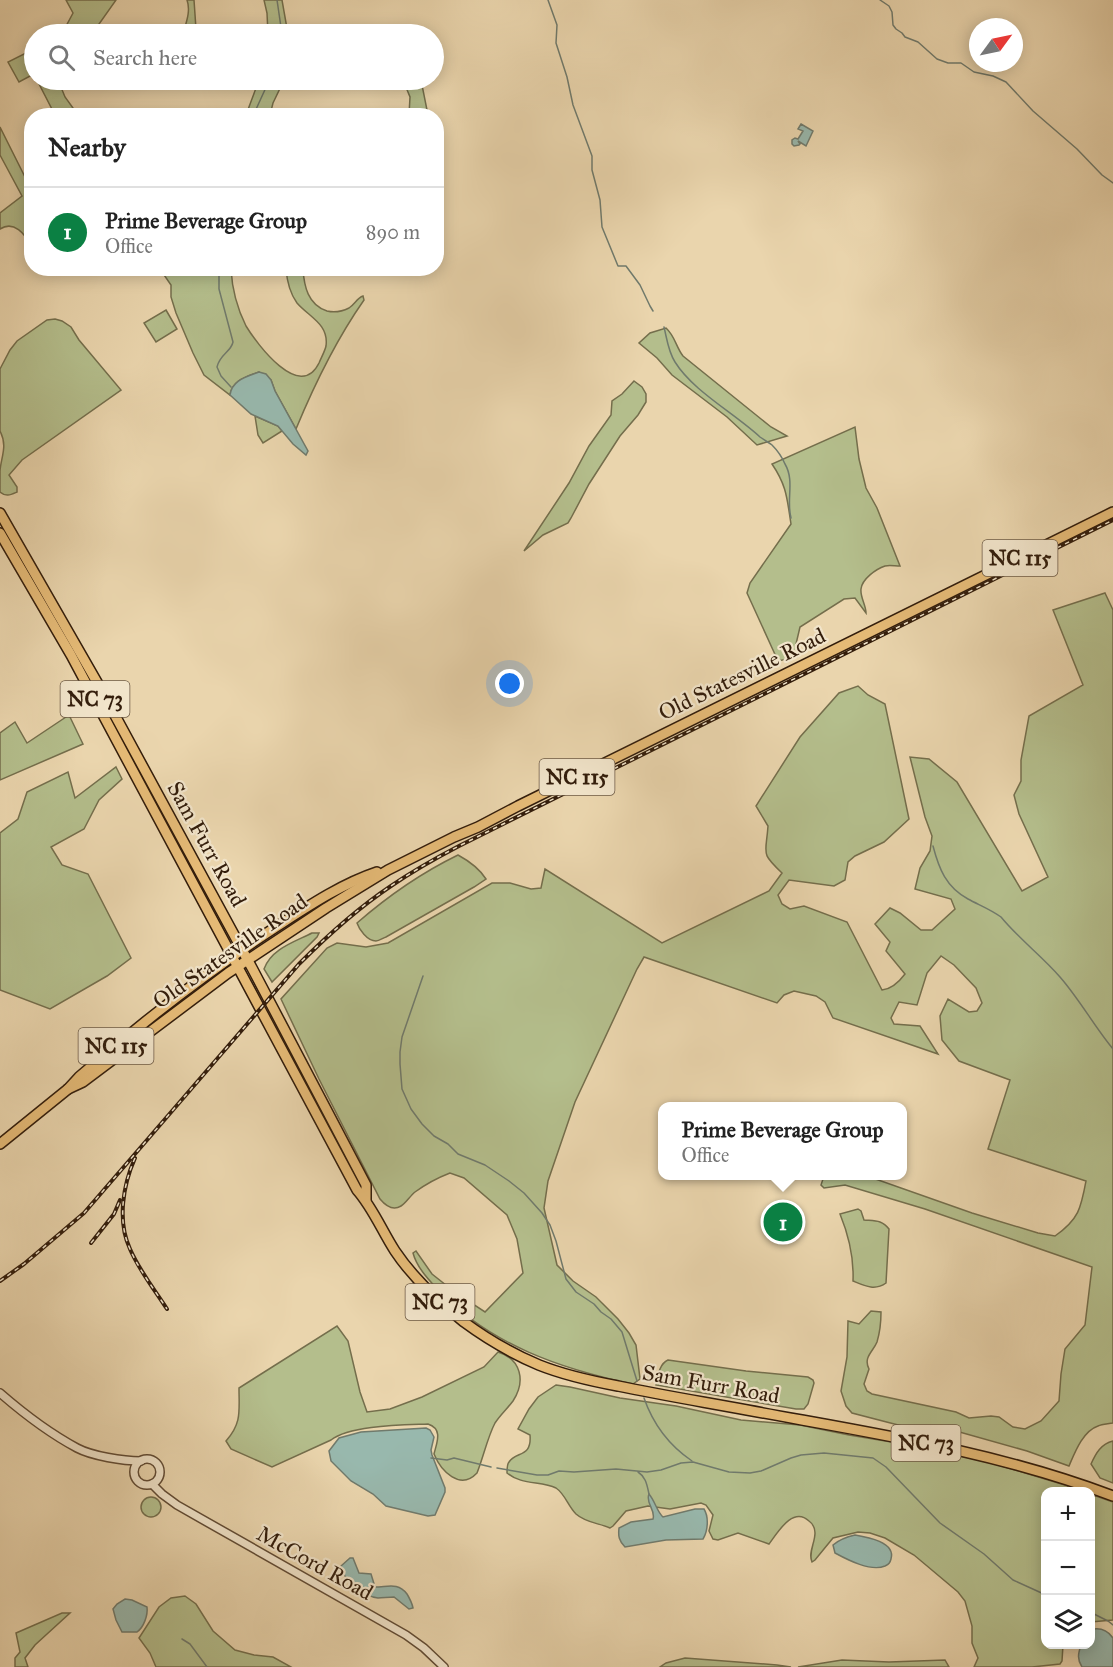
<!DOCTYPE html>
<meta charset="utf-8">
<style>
body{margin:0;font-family:"IM FELL Great Primer",serif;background:#f6f6f6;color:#222}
.controls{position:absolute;right:18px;bottom:18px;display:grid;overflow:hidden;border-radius:12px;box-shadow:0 3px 15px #0003}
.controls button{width:54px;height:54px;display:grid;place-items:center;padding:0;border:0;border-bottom:2px solid #e0e0e0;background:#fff;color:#222;font:30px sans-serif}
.compass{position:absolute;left:969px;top:18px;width:54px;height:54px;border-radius:50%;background:#fff;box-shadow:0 3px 15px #0003;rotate:57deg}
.you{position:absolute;left:510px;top:684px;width:21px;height:21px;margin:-15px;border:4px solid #fff;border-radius:50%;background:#1a73e8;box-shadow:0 0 0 9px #1a73e833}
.badge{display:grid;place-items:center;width:39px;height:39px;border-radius:50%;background:#0b8043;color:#fff;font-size:20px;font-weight:700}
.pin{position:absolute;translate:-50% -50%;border:3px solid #fff;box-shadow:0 2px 6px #0006}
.popup{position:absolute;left:658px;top:1102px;width:249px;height:78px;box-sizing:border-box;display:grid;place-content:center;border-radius:12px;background:#fff;filter:drop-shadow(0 2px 4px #0005);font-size:20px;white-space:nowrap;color:#767676}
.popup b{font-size:22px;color:#222}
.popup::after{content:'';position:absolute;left:50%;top:100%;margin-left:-12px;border:12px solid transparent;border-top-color:#fff}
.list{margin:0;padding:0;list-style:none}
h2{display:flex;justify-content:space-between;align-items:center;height:78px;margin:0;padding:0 24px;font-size:26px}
h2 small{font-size:20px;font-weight:400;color:#767676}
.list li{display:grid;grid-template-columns:39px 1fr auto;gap:18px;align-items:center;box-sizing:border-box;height:90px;padding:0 24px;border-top:2px solid #e0e0e0}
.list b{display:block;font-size:22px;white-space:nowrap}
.list p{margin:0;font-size:20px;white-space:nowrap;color:#767676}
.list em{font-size:20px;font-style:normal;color:#767676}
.icon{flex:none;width:33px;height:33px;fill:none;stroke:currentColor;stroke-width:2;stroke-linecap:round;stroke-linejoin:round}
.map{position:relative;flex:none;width:1113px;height:1667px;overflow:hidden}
.search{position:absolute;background:#fff;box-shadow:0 3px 15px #0003;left:24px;top:24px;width:420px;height:66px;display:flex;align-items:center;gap:15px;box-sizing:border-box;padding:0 21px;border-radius:33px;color:#767676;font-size:22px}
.panel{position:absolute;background:#fff;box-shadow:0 3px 15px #0003;left:24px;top:108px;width:420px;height:168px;border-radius:24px}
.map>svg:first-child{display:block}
</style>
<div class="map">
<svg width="1113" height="1667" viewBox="0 0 1113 1667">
<rect width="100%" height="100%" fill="#ead5ad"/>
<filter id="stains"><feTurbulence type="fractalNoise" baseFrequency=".00333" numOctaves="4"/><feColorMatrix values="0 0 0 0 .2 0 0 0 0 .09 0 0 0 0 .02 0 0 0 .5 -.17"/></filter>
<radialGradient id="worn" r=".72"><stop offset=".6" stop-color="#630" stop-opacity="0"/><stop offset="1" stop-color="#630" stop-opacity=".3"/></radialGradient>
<g fill="#b4be8c" stroke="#746e4c" stroke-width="1.5">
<polygon points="66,0 116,0 92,34 58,34 65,28 73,13"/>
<path d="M 187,0 L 194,0 L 196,29 L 195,34 L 183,34 C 186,23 191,11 187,0 Z"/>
<polygon points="264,0 282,0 288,34 268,34 267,13"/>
<polygon points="34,49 34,77 30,76 19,82 8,62"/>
<polygon points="37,80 58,80 65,97 78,115 55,115"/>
<polygon points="259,80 284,80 273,103 270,115 246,115"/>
<polygon points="403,80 421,80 428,115 409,115 410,97"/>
<path d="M 0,127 L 29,185 L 31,192 L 31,246 C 25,234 14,220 0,229 L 0,213 L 22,196 L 0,155 Z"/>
<path d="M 160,269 L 231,269 C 232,288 237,308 246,326 C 257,344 300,402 319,363 C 321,358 325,351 326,346 C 329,324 309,317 297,303 C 289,292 287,281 286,269 L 303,269 C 304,286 308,305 327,311 C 335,313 341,312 349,308 C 355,304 357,298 363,296 L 364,300 C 336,340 315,383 296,429 L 275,391 L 271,380 L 259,372 C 246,377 232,380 230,395 L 204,375 L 193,353 L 176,313 L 171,297 L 171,285 Z"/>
<polygon points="166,310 177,329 156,342 144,323"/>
<path d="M 55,319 L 62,321 L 71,327 L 79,340 L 121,390 L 22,460 L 9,475 L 17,487 L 17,492 C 10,495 6,497 0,492 C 0,485 0,478 0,471 C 1,457 8,446 0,431 L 0,369 L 10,350 L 17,341 L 47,320 Z"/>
<path d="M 666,328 C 675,336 676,347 683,356 L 771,427 L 787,436 L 757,445 L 727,417 L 672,375 L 657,358 L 639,343 L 650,333 Z"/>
<polygon points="634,381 642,387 646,394 646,402 638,415 620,436 589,484 571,518 568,523 543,535 524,551 569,483 589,446 611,415 612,401 622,394"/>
<polygon points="255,416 278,426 282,431 263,443 258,435"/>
<path d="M 855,427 L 859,459 L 866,488 L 877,508 L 900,566 C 895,566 889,565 885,566 C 876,569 862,579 861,589 C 860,597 866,605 866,613 L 855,598 L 844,599 L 800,627 L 796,644 L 797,657 L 778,661 L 747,593 L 750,583 L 791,524 C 787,499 787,486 772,464 Z"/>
<path d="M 1105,593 L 1113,610 L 1113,1423 C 1108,1424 1102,1424 1098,1426 C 1083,1431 1075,1452 1069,1466 L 1027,1451 L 956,1431 L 902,1426 L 852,1413 L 846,1406 L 841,1391 L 847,1357 L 848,1321 L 859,1324 L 871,1311 L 881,1312 C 881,1322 880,1332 877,1342 C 873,1352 863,1357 869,1369 L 864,1384 L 867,1391 L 872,1394 L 956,1412 L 969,1418 L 991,1416 L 999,1417 L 1013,1427 L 1025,1429 L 1041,1421 L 1059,1401 L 1061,1374 L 1065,1349 L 1085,1325 L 1092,1267 L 925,1209 L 845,1185 L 824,1188 L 821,1185 L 823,1179 L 829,1176 L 867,1176 L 972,1213 L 1038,1233 L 1055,1236 C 1079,1219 1081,1208 1086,1181 L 988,1149 L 1010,1080 L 959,1061 L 942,1040 L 940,1016 L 948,999 L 969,1012 L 977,1011 L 982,1003 L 976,988 L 954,965 L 941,956 L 927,973 L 917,1005 L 899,1002 L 891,1018 L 894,1024 L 920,1026 L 938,1054 L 833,1018 L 825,1002 L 816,996 L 794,991 L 784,995 L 777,1003 L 644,957 L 637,969 L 575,1102 L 548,1181 L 544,1208 L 557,1265 L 573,1281 L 596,1297 L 618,1319 L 629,1333 L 636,1345 L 640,1379 L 633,1384 C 561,1369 491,1345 439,1291 C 429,1280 417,1268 413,1253 L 416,1251 L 432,1274 L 456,1293 L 485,1312 L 523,1273 L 517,1239 L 507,1215 L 464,1178 L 450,1173 C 437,1178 426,1184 415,1192 C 410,1196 406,1203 401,1206 C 393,1211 385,1205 380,1199 L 319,1079 L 281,999 L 327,948 L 337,943 L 366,947 L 388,943 L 492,883 L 510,883 L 531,889 L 541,888 L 545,869 L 662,943 L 769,891 L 782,873 C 760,852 766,855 768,826 L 756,806 L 800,737 L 839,693 L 858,686 L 868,695 L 885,704 L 909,819 L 884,842 L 855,856 L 848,862 L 845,880 L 834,886 L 789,880 L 778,895 L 782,904 L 790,909 L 804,906 L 847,922 L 882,990 C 892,989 899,982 905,974 L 886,951 L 890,942 L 875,924 L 890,908 L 900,913 L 921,930 L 932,930 L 955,909 L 951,899 L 915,889 L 920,868 L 930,851 L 932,836 L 925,817 L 910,757 L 929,759 L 957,782 L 1022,891 L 1048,877 L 1019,814 L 1014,795 L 1021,781 L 1021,760 L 1029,716 L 1083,685 L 1053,610 Z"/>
<polygon points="69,715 83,744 0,780 0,733 15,722 27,743"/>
<polygon points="116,767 122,779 99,800 84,829 51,847 62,865 88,874 131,958 107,976 50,1009 0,990 0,833 18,819 27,792 68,772 75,798"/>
<path d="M 458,855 C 469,861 479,868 486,879 L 474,887 L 386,937 C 383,938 379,941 376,941 C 367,941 359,929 357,923 C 388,896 421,873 458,855 Z"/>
<path d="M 312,933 L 319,933 L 317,937 L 272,982 L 264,969 C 271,949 294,942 312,933 Z"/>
<path d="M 858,1209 L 861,1211 L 864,1220 C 876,1221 882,1220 889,1229 L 886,1283 C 875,1291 865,1286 853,1281 C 854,1257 849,1236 840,1214 Z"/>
<path d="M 337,1326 L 348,1341 L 360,1392 L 367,1412 L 390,1409 L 422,1397 L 484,1367 L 498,1352 C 521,1359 526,1381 513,1401 C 507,1409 500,1415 495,1423 C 488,1436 483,1458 477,1473 C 460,1491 441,1471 434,1454 C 437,1442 443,1429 428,1424 C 403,1425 350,1425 331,1440 L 272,1467 L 231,1449 L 226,1441 C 242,1423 239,1411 239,1388 Z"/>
<path d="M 668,1360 L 746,1371 L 808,1377 L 813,1380 L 814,1383 L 808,1404 L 804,1409 L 796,1409 L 656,1385 C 658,1376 659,1364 668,1360 Z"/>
<path d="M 556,1385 L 570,1387 L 620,1398 L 676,1406 L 741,1420 L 800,1425 L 849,1435 L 934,1449 L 995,1464 L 1068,1486 L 1068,1491 L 1046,1492 L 1046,1644 L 1063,1645 L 1062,1661 L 1060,1664 L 1032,1667 L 974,1667 L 978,1658 L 972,1643 L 972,1626 L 965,1601 L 958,1592 L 914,1555 L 885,1538 L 870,1533 L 858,1532 L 833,1538 L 815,1560 L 812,1562 C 808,1553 815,1543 815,1533 C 815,1528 813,1524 809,1521 C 793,1506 778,1532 769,1544 L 738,1533 L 718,1540 L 713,1539 L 709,1531 L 713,1515 L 706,1505 L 701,1503 L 670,1509 L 648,1506 L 626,1511 L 613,1526 L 610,1528 C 599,1523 586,1523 576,1514 C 568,1506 565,1494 556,1488 C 541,1481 521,1485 507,1473 C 507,1470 507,1464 509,1462 C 516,1451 532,1458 530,1435 L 518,1429 L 529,1409 L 538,1397 Z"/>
<path d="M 1113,1441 L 1113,1483 L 1100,1478 L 1091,1464 C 1096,1453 1101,1444 1113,1441 Z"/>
<polygon points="1096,1496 1113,1502 1113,1620 1091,1622 1090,1497"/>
<circle cx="151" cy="1507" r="10"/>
<polygon points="185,1596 196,1604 213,1631 235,1650 254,1655 273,1657 291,1667 156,1667 150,1653 139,1638 159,1607 171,1598"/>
<polygon points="62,1613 70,1613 35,1645 25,1658 28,1667 15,1667 15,1658 20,1652 16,1633"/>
<polygon points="685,1658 777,1665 791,1667 660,1667 666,1663"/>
<polygon points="842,1660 889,1662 945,1660 949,1667 798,1667"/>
</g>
<g fill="#98b8ad" stroke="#707a6c" stroke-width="1.5">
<polygon points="801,124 813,131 806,146 798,141 800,144 799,145 794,146 792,144 792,140 795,138 798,139 803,131 798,129"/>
<path d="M 259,372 L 266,374 L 271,380 L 275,391 L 308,451 L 306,455 L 293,444 L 278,426 L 251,414 L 230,395 C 232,380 246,377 259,372 Z"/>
<polygon points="426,1428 430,1430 434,1437 431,1450 432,1455 445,1488 445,1492 435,1515 428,1516 386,1506 373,1494 351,1481 331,1461 329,1451 339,1438 361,1432"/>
<path d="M 649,1494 C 655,1501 657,1512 663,1517 L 695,1509 L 704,1509 C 709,1517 708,1531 703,1539 L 666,1540 L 625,1547 C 619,1541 618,1536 619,1528 L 631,1522 L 653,1519 C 656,1510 645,1503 649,1494 Z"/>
<path d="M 855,1535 C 867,1537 896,1542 891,1559 C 890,1563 889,1564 885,1566 C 871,1572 848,1560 835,1553 L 833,1545 C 840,1539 846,1537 855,1535 Z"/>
<path d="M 350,1558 L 353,1558 L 359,1573 L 371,1574 L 375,1587 C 388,1587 398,1582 407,1594 C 410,1599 412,1603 413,1608 L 409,1609 L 394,1597 C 388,1597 383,1598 378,1598 C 365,1597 342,1579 341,1566 Z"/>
<path d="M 125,1599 L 132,1600 L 147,1607 C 148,1615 144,1627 137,1632 L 122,1632 L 116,1620 L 113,1609 L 117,1604 Z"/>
<path d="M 1094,1629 C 1102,1628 1108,1631 1113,1638 L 1113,1667 L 1082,1667 C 1077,1659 1078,1654 1081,1645 L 1090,1644 L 1091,1631 Z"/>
</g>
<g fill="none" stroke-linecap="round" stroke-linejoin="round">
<g stroke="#707a6c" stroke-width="1.5">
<polyline points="277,0 282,34"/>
<polyline points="548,0 557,25 556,43 567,77 573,105 592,156 592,170 600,200 602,227 618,266 626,266 640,285 650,306 653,311"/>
<polyline points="880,0 889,6 892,12 893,25 896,29 902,33 905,37 918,42 937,59 948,63 961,63 974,72 993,76 1006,82 1033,111 1077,149 1102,175 1113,183"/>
<polyline points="253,116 268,83 272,80"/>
<path d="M 219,268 L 219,289 L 233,342 C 231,352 220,354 217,367 L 221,376 L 231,387"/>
<path d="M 664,327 C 667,339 668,351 675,362 C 693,391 734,413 760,437 C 764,440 768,442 772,445 C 777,450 782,457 785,464 C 795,481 786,500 791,518"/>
<path d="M 933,846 C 939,869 946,887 968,899 C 979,905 990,909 1001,917 C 1019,939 1042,956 1060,977 C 1080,1000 1094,1026 1113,1049"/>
<polyline points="423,976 402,1037 400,1052 400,1064 402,1089 411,1109 422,1124 434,1136 448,1144 458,1154 485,1165 509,1181 524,1193 542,1213 550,1225 556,1241 566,1279 576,1292 594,1304 601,1312 611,1319 622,1332 637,1381"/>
<path d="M 644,1398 C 653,1424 670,1446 692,1461"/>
<polyline points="431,1458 447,1460 454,1458 491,1467"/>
<polyline points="497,1468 537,1475 548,1475 559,1471 574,1472 616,1469 647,1472 661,1470 681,1463 693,1462 729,1472 750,1473 761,1471 791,1458 801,1455 824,1453 873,1458 886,1467 940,1523 984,1554 1013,1580 1046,1595"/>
<path d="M 638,1472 C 646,1477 647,1485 649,1494"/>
<polyline points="1090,1612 1108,1621 1113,1625"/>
<polyline points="182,1639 190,1644 207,1667"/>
</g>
<g stroke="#614b34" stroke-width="10">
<g id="tertiary">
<path d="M 0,1393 C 23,1413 49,1433 77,1448 C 92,1456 123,1461 141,1461"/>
<circle cx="147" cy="1472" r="13"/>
<polyline points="152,1484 162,1494 177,1505 406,1635 424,1648 444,1667"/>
</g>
</g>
<g stroke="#331d0b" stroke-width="12">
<g id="primary">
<polyline points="0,513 98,684 252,968 366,1185 366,1200"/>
<path d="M 0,533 L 71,655 L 357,1190 C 373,1208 382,1231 395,1251 C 413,1278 439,1302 464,1322 C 487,1339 513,1354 539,1365 C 564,1375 591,1381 618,1386 C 661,1395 704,1402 747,1410 C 871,1433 995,1451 1113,1496"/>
<polyline points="68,1089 83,1082 228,973 326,908 388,870 454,837 478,827 518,806 1113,512"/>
<path d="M 0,1144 L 68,1089 L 79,1077 C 141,1023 207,972 276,927 C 307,907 341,884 377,872"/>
</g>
</g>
<use href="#tertiary" stroke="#f1e4ca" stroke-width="7"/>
<use href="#primary" stroke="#e5ba76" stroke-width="9"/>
<g stroke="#331d0b" stroke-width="4">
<g id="rail">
<path d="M 135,1158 C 123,1185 117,1221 130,1249 C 139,1270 154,1289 167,1309"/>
<polyline points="91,1243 114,1214 120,1200"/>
<path d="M 0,1281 L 24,1264 L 84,1213 L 299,964 C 327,936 358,908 391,886 C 413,871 436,858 459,846 L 1113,520"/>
</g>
</g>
<use href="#rail" stroke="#f1e4ca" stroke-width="1.5" stroke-dasharray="4.5" stroke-linecap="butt"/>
</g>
<g text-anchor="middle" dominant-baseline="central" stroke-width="4.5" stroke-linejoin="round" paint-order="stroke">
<g fill="#f1e4ca" stroke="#6c5944" stroke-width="1.5">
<rect x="982.5" y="540" width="75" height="36" rx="4.5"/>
<rect x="60.5" y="681" width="69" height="36" rx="4.5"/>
<rect x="539.5" y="759" width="75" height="36" rx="4.5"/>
<rect x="78.5" y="1028" width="75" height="36" rx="4.5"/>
<rect x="405.5" y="1284" width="69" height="36" rx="4.5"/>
<rect x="891.5" y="1425" width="69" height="36" rx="4.5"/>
</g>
<g font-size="21" font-weight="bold" fill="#331d0b">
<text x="1020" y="558">NC 115</text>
<text x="95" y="699">NC 73</text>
<text x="577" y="777">NC 115</text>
<text x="116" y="1046">NC 115</text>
<text x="440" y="1302">NC 73</text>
<text x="926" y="1443">NC 73</text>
</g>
<g font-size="22" fill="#331d0b" stroke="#f1e4ca">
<text transform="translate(742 674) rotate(-26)">Old Statesville Road</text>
<text transform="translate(207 844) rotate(61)">Sam Furr Road</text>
<text transform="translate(230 951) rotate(-35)">Old Statesville Road</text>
<text transform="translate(711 1384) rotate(10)">Sam Furr Road</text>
<text transform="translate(315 1563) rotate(29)">McCord Road</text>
</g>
</g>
<rect width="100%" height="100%" filter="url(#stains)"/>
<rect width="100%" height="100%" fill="url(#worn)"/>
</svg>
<div class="controls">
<button>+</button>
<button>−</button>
<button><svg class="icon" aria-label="layers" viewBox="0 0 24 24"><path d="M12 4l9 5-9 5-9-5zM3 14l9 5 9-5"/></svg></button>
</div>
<svg class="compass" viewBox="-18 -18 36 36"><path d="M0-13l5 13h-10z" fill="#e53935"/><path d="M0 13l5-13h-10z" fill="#767676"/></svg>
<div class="you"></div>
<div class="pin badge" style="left:783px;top:1222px">1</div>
<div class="popup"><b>Prime Beverage Group</b>Office</div>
<div class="search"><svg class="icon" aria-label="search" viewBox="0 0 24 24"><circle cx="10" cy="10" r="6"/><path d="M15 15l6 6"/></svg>Search here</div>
<section class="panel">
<h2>Nearby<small></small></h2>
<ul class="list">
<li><span class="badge">1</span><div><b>Prime Beverage Group</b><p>Office</p></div><em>890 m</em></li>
</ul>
</section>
</div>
